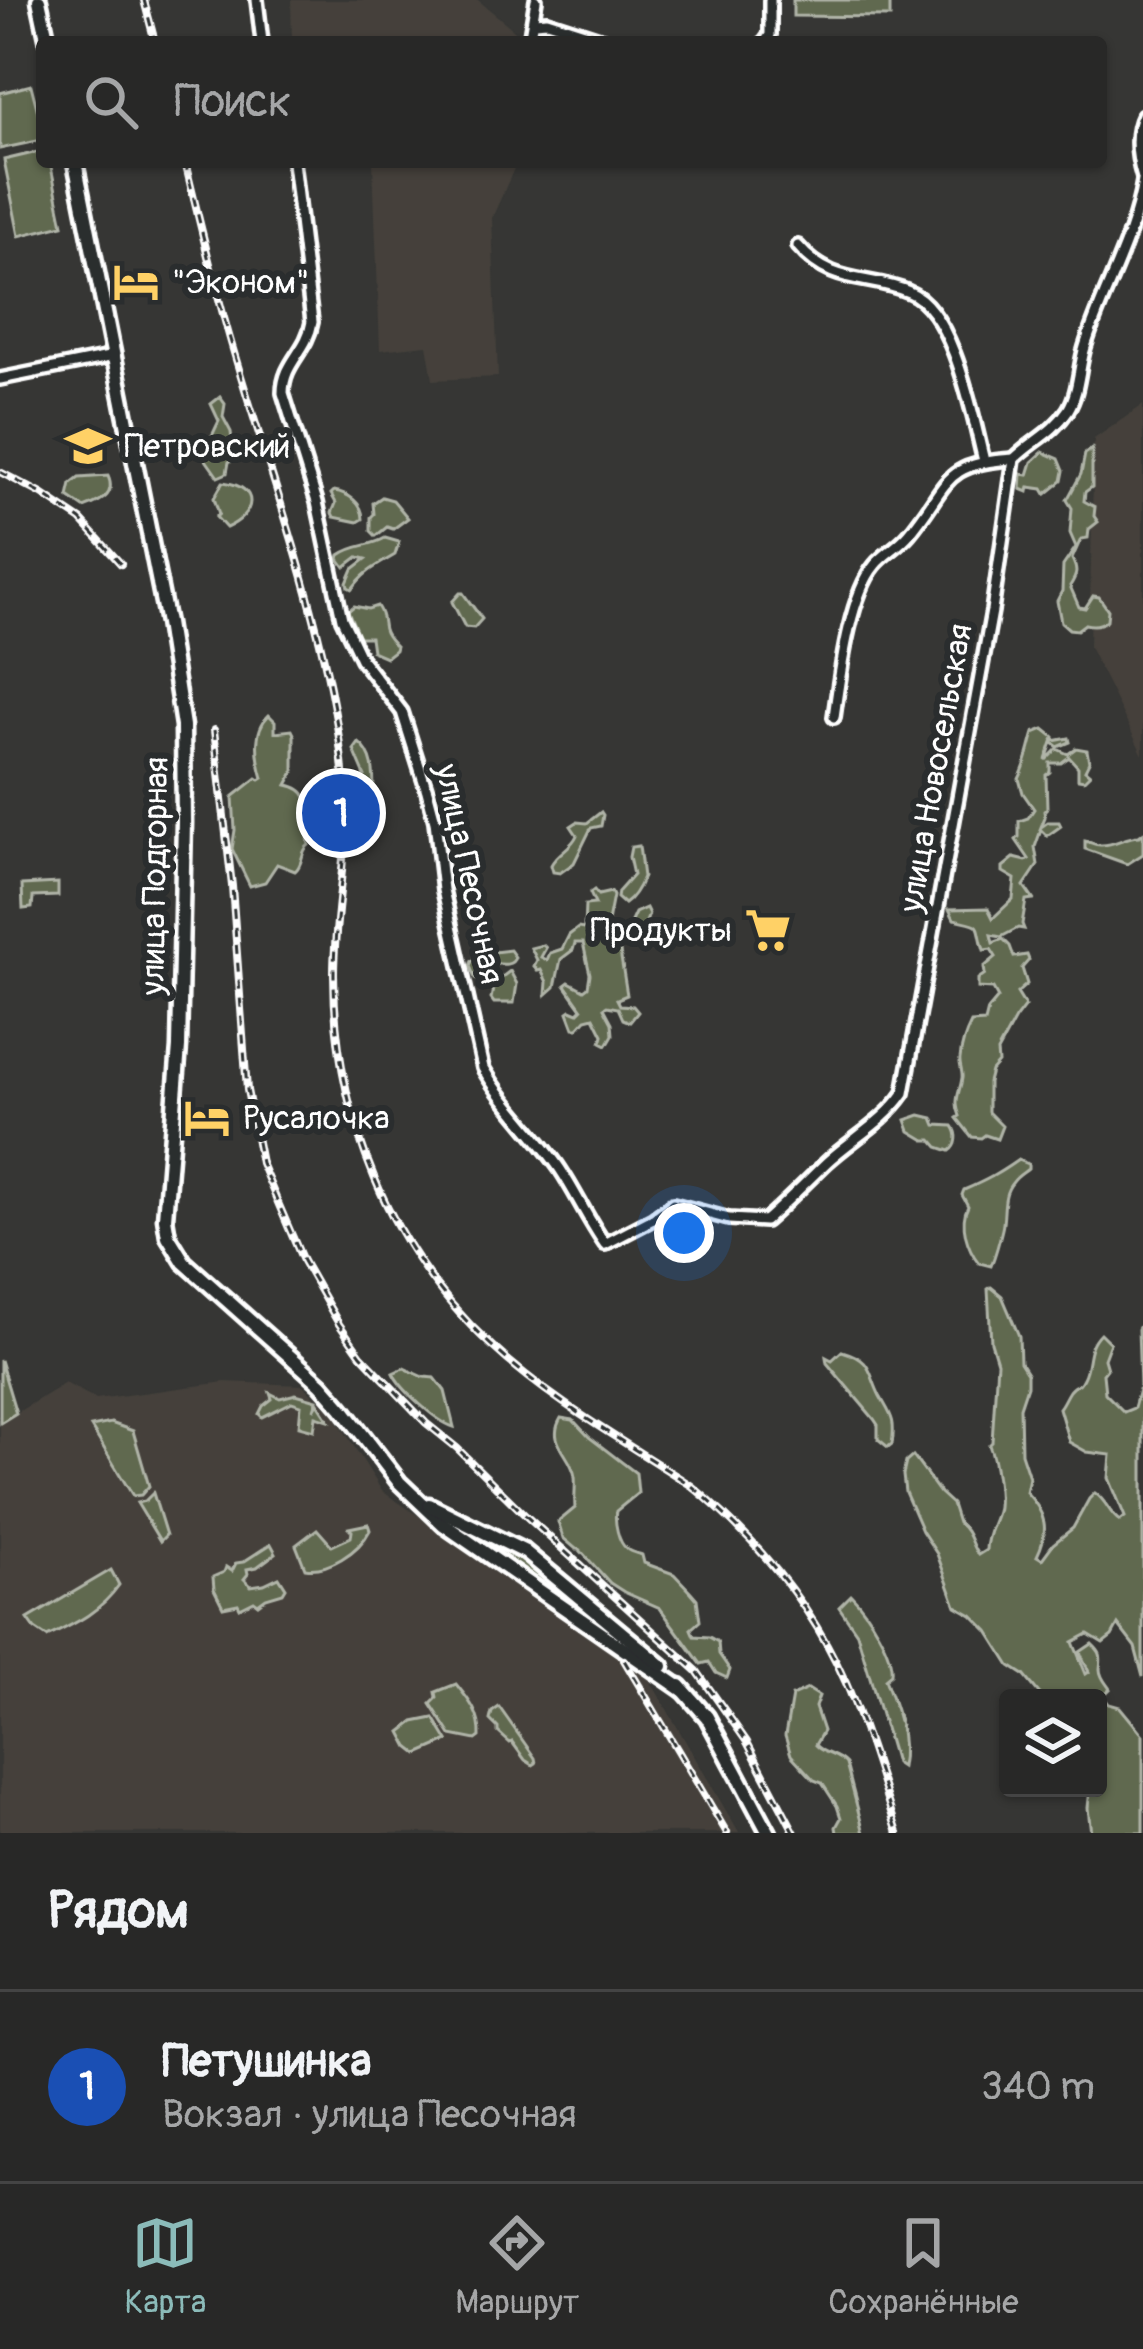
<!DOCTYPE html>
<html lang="ru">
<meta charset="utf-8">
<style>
body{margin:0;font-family:Pangolin,sans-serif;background:#30302f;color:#f1f3f6}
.controls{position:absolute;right:36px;bottom:36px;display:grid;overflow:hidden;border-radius:12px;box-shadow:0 3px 9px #0004}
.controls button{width:108px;height:108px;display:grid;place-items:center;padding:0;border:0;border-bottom:3px solid #444;background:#282827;color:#f1f3f6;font:60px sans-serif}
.you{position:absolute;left:684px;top:1233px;width:42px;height:42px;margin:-30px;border:9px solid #fff;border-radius:50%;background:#1a73e8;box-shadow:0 0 0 18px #1a73e833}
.badge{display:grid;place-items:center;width:78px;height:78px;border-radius:50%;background:#8bbbb9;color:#fff;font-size:39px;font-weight:700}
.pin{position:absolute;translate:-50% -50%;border:6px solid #fff;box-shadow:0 3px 12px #0006}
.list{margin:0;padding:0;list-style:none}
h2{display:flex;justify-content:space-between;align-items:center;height:156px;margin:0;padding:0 48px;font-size:51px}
h2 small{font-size:39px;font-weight:400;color:#a5a6a7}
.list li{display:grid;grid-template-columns:78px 1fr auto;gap:36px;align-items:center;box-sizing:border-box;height:192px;padding:0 48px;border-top:3px solid #444}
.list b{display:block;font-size:45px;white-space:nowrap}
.list p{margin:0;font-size:39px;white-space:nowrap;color:#a5a6a7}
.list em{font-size:39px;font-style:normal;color:#a5a6a7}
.icon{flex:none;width:66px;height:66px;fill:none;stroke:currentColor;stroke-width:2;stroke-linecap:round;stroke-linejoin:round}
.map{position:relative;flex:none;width:1143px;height:1833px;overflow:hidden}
.search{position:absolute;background:#282827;box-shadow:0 3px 9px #0004;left:36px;right:36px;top:36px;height:132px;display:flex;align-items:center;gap:30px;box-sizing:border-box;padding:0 42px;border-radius:12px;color:#a5a6a7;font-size:45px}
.sheet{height:348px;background:#282827}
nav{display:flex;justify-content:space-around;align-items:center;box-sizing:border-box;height:168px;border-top:3px solid #444;background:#282827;font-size:33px;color:#a5a6a7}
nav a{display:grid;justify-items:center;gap:6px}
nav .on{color:#8bbbb9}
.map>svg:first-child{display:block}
</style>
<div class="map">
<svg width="1143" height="1833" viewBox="0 0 1143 1833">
<rect width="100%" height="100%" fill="#363634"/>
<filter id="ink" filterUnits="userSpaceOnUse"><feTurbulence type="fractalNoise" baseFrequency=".00833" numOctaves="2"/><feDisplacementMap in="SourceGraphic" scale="24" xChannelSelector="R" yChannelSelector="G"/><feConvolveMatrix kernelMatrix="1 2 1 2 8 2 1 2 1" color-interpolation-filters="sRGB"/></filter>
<g filter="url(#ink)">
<g fill="#44413b">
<polygon points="291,0 478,0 520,35 522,42 292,42"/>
<polygon points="373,162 517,162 492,218 498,377 433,380 427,345 380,350"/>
<polygon points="1143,405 1143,755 1089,647 1094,439"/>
<polygon points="225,1382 303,1385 333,1413 382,1491 644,1670 739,1833 0,1833 0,1423 65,1383 96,1399"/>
</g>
<g fill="#606950" stroke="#b0b4a8" stroke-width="3">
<polygon points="793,0 890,0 890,17 793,16"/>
<polygon points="31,85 42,128 42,140 0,149 0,93"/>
<polygon points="42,151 42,162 50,162 63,225 19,236 4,160"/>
<polygon points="220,397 225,404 223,417 231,432 234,459 229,462 227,473 218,477 199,450 202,434 211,438 219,421 211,404"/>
<path d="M 1092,449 L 1092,487 L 1085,492 L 1084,501 L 1095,507 L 1094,516 L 1098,522 L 1089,529 L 1088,538 L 1081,539 L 1072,559 C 1078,571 1077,575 1070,586 L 1079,607 L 1085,608 L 1093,596 L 1099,597 L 1108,610 L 1107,620 C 1100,626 1093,626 1085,624 L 1077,630 L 1069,629 L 1061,622 L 1057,601 L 1062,591 L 1063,566 L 1076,547 L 1070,533 L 1072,508 L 1067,500 L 1081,474 L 1085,454 Z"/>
<polygon points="1043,452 1059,459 1064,471 1062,481 1046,494 1043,489 1029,487 1028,492 1021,489 1022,474 1028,475 1032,462"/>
<path d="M 108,476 C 117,496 99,502 84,508 L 68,497 L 71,484 L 79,478 Z"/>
<path d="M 223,482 C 261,487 256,515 226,528 L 216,517 L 219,514 L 214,498 Z"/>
<path d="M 334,491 C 348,493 363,503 363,519 L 358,522 L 334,517 L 332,513 L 336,503 L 331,494 Z"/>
<polygon points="382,497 393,500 408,518 393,529 387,527 376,536 371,531 371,517 374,514 373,503"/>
<path d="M 385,538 L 399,542 L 395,555 C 377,566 365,571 352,589 L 348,587 L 347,583 L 353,569 L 366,559 L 358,557 L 345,567 L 339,559 L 340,555 C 355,544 370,547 385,538 Z"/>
<polygon points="460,593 463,593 482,619 474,628 465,627 452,602"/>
<path d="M 354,606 L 368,609 L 377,606 C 389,624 375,626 396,646 L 395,650 L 386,657 L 372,651 L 370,637 L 359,637 L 348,611 Z"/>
<path d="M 269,715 L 275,721 L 275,732 L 292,730 L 294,734 L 294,772 L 287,785 C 320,791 304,818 309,845 C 300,851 304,864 295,871 L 277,864 L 265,882 L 250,886 L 232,849 L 235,830 L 233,797 L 257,778 L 260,780 L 263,778 C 257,758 252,731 269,715 Z"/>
<path d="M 1044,729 L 1054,737 L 1053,741 L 1069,738 L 1070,742 L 1058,747 L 1052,742 L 1046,760 L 1057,749 L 1068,754 L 1076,748 L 1087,750 L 1089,762 L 1085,770 L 1090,774 L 1084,780 L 1078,779 L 1078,767 L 1069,757 L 1061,763 L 1050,763 L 1050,772 L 1046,775 L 1047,808 L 1044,811 L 1045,817 L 1041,827 L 1048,822 L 1059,822 L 1061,826 L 1047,836 L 1041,830 L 1035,847 L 1038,865 L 1024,886 L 1033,899 L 1026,900 L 1022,924 L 1024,929 L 1018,928 L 1001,937 L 991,935 L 993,943 L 1003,939 L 1010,946 L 1014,957 L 1027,955 L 1029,960 L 1022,968 L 1027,984 L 1017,993 L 1025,1006 L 1015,1019 L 997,1052 L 998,1063 L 991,1071 L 988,1082 L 988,1112 L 1002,1126 L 997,1139 L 985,1135 L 981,1138 L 972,1137 L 957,1118 L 960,1116 C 953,1100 960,1093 962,1078 C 963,1072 959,1065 960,1059 C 961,1048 966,1033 971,1023 L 985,1022 L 988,1010 L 998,998 L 993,989 L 978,988 L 978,979 L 985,974 L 984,967 L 996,957 L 991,949 L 984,950 C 975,923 987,926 954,919 L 949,909 L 988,908 L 993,918 L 1013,899 L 1015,879 L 1003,872 L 1003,867 L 1014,858 L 1026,861 L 1029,859 L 1016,840 L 1019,837 L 1019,821 L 1028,818 L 1034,809 L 1023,793 L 1019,779 C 1027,764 1029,749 1034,733 Z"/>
<path d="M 359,743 C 378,757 373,785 374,807 L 371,810 L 368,833 L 362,832 L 362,829 L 359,801 L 364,792 L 359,781 L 365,776 L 354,750 Z"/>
<path d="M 601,812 L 603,815 L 601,826 L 591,828 L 574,863 L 560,873 L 553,872 L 551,865 C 557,852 572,848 577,835 L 571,826 L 577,822 L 587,823 Z"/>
<path d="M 1143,833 L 1143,854 L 1127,864 L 1085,849 L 1085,841 C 1090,842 1095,845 1100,845 C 1114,846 1126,836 1139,836 Z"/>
<path d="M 639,846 L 643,877 C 639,887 633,898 624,904 L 617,898 L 618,892 L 633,875 L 629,857 L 631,847 Z"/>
<polygon points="58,883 58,896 33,897 32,908 23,909 22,885"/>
<polygon points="594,890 598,895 611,892 613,896 608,922 599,929 592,930 592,935 598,942 607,943 616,936 618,939 627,995 617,999 620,1005 633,1006 638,1012 630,1022 623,1019 618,1008 607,1006 604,1008 612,1023 613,1035 607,1045 601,1042 603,1035 594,1017 586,1019 578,1028 574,1028 568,1012 571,1010 578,1013 582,1009 565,985 569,982 584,990 588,987 590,974 583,943 575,943 573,950 561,959 555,987 546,995 547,982 541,970 538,971 534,966 537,960 531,948 543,945 546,948 541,957 547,960 550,953 562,949 569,935 578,928 584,929 585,905 595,904 590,893"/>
<polygon points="646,908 649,914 646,922 647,928 643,933 642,945 632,948 623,939 635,913"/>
<path d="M 510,950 L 515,957 C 513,966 502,965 494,963 L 493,974 L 485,981 L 475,978 L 470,966 L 472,961 L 486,953 Z"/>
<polygon points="510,971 517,984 514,1003 494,1003 491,999 494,983"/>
<path d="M 920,1115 L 933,1118 L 936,1125 L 953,1126 C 959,1134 958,1146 950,1151 L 938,1147 L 932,1140 L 925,1140 L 910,1131 L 906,1120 Z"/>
<path d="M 1018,1160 L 1028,1164 L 1028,1169 C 1023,1173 1017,1176 1013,1182 C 1001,1195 1006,1213 1002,1229 C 999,1242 996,1253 991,1266 L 979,1263 C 967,1248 959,1223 968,1206 L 962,1195 L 964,1190 C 987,1180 998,1174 1018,1160 Z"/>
<path d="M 991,1287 L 1002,1296 L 1019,1336 L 1020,1362 L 1027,1373 L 1027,1386 L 1020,1407 L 1021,1453 L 1029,1477 L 1026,1492 C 1046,1513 1050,1530 1037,1556 L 1042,1559 L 1053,1544 L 1073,1528 L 1089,1499 L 1095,1493 C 1107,1501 1109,1514 1120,1521 L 1125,1517 L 1109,1478 L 1111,1455 L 1087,1452 L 1069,1442 L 1059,1408 C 1063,1403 1065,1397 1069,1391 C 1078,1380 1077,1390 1083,1378 C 1091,1363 1085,1348 1100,1333 L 1110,1343 L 1104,1359 L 1107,1369 L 1103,1374 L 1105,1393 L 1124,1412 L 1134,1408 L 1140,1386 L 1138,1329 L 1143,1320 L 1143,1677 L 1135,1647 L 1118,1625 L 1112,1636 L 1103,1643 L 1088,1634 L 1073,1642 L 1086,1674 L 1089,1672 L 1080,1652 L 1092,1644 C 1103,1654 1101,1657 1100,1669 C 1100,1677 1106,1683 1110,1689 L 1103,1696 L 1109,1704 L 1120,1707 L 1143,1735 L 1143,1833 L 1091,1833 L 1088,1808 L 1090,1788 L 1098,1788 L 1098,1698 L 1043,1698 L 1024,1675 L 1010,1666 L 988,1631 L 972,1615 L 956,1606 L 937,1554 L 922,1531 L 905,1492 L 903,1475 L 906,1462 L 913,1456 L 940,1493 L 952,1504 L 958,1523 C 970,1531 970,1544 978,1555 L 986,1550 C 986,1536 993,1525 997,1512 C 1001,1498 995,1459 989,1445 L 992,1442 L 997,1362 L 991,1342 L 988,1289 Z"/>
<path d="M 842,1351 C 873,1360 868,1372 880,1396 C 891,1416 896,1419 892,1444 L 888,1447 L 878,1439 L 878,1425 L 874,1419 L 827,1363 L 826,1357 L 832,1360 Z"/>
<polygon points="0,1360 16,1413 0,1423"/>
<path d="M 404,1368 L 424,1377 L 435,1378 L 445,1391 L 454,1427 C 436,1422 400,1388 393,1373 Z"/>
<polygon points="270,1393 280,1398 296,1394 317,1400 314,1410 318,1403 329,1420 316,1416 314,1430 299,1426 301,1405 292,1402 262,1417 259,1414 263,1406 272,1399"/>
<path d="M 561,1418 L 573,1420 L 589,1437 L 636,1473 L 638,1493 L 616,1511 C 614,1521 618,1543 627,1549 C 631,1553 637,1553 642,1555 L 644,1563 L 674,1574 L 691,1592 L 697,1599 L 700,1621 L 691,1629 L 694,1636 L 709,1637 L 718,1642 L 719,1654 L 730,1670 L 727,1678 L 716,1673 L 709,1662 L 701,1664 L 660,1608 L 624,1592 L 610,1583 L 579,1549 L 576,1549 L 563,1538 L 558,1522 L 575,1508 C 574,1497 576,1486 575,1477 C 572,1454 546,1443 561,1418 Z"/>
<polygon points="111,1423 133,1431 149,1486 141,1495 133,1496 91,1427"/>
<polygon points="153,1493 166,1535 160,1541 137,1503 145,1501"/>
<polygon points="444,1518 528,1561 587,1614"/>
<path d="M 368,1524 L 370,1530 C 359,1552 327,1572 305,1568 L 296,1545 L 317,1529 L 332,1546 L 351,1537 L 352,1531 L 349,1528 Z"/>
<polygon points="271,1544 276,1553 257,1567 247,1569 248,1574 244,1579 251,1586 264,1584 279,1577 286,1588 283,1593 266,1598 258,1604 254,1601 240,1608 238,1604 223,1607 214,1589 213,1577 224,1572 226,1567 232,1571 236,1563 243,1562"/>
<path d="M 111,1570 L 119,1585 C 100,1612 76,1623 47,1637 L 35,1629 L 28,1619 Z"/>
<path d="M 851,1595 C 867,1611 894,1653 891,1674 L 885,1679 C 896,1708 907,1737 901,1767 L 895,1763 L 892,1752 L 857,1633 L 839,1607 Z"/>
<path d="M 456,1684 C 469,1700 481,1714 480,1737 L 476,1740 L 451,1735 L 431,1704 L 437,1698 L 436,1692 Z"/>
<path d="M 808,1689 L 819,1696 L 815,1707 L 823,1731 L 815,1745 C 824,1755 838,1754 846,1764 L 864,1833 L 837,1833 L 836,1827 L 841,1818 L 837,1806 L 822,1783 L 814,1780 L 791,1755 L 785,1736 L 792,1696 Z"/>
<polygon points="499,1707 535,1758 536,1763 533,1765 525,1760 512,1742 510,1743 498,1732 498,1728 490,1720 492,1712"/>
<polygon points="434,1718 448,1741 418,1754 409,1747 401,1732 414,1722"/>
</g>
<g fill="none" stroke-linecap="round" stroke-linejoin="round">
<g stroke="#fff" stroke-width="18">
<g id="street">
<polyline points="257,0 262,42"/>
<polyline points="534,22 547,21 612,42"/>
<polyline points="529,42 536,0"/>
<polyline points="765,42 770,35 770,0"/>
<path d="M 1143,115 C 1133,135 1137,158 1143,178"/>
<path d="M 293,162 L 312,322 C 307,352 283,362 283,393 L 317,502 L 342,619 L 361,659 L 402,712 L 427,791 L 435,821 L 443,890 L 483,1068 C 504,1105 536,1134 560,1169 C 576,1193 588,1220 605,1244 L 653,1219 L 673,1204 L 729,1219 L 765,1221 C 787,1202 806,1182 827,1162 C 853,1138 884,1122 904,1093 L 992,611 L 1014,459 C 1033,440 1052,434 1068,410 C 1079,393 1079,366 1085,347 C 1102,291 1134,240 1143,181"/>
<path d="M 798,246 C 833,287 867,274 909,292 C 954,310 973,418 984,461"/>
<polyline points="0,379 114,356"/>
<path d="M 834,717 C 840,676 849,596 875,565 C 884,554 899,546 909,534 C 950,485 940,463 1014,459"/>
</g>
</g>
<g stroke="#fff" stroke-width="21">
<g id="secondary">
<polyline points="39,0 48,42"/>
<polyline points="75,162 167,623 183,726 184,822 179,1047 165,1218 168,1236 184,1262 321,1384 342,1408 399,1482 443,1524 683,1690"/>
<polyline points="429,1505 525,1552 662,1666"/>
<polyline points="680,1686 707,1717 769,1833"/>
</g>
</g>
<use href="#street" stroke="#2a2d2e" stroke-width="9"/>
<use href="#secondary" stroke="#2a2d2e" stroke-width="12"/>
<g stroke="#fff" stroke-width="8">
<g id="rail">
<polyline points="144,0 155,42"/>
<path d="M 185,162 C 200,223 214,285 232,346 C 267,465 310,581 333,703 C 340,739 345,775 345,811 C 346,865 334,919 334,974 C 334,1114 388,1251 492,1346 C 551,1401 625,1442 692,1486 C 757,1540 812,1605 846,1683 C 867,1731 881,1783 898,1833"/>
<polyline points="0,472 42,494 81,520 121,564"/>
<polyline points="214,730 232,886 247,1090 261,1163 303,1261 339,1324 361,1355 426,1423 457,1448 526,1516 697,1671 747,1742 795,1833"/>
<polyline points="624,1660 727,1833"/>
</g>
</g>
<use href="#rail" stroke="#2a2d2e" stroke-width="3" stroke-dasharray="9" stroke-linecap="butt"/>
</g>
</g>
<defs>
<g id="hotel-bare" transform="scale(3.6)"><path d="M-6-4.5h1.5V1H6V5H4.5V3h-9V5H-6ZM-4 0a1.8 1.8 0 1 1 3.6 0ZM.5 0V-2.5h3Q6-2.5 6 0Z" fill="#ffd166" stroke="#2a2d2e" stroke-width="2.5" paint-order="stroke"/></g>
<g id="university-bare" transform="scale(3.6)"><path d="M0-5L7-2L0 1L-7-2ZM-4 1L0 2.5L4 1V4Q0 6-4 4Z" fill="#ffd166" stroke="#2a2d2e" stroke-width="2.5" paint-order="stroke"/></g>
<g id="supermarket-bare" transform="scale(3.6)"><path d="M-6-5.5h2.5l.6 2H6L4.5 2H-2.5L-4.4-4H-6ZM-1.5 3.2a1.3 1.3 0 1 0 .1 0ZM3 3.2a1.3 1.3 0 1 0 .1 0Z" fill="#ffd166" stroke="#2a2d2e" stroke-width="2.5" paint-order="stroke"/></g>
</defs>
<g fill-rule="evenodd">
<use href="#hotel-bare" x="136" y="282"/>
<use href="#university-bare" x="88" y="446"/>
<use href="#supermarket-bare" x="768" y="930"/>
<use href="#hotel-bare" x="207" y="1118"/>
</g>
<g text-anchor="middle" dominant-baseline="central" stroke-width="12" stroke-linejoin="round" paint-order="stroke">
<g font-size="33" fill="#fff" stroke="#2a2d2e" text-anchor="start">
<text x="172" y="282">"Эконом"</text>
<text x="124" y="446">Петровский</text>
<text x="732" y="930" text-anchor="end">Продукты</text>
<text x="243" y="1118">Русалочка</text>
</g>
<g font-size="33" fill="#fff" stroke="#2a2d2e">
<text transform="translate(936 768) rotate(-80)">улица Новосельская</text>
<text transform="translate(469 874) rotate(78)">улица Песочная</text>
<text transform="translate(155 876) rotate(-89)">улица Подгорная</text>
</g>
</g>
</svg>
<div class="controls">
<button><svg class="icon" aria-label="layers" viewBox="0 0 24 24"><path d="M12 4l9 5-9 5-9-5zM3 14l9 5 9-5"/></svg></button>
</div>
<div class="you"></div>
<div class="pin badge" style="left:341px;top:813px;background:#1a4fb4">1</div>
<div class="search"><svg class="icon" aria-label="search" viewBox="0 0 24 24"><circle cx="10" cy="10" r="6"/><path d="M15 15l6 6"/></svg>Поиск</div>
</div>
<section class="sheet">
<h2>Рядом<small></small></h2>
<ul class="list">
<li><span class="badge" style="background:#1a4fb4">1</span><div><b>Петушинка</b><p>Вокзал · улица Песочная</p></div><em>340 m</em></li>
</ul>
</section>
<nav>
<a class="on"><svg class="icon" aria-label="map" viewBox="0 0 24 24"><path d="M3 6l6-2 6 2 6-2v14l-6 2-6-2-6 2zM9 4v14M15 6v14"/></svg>Карта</a>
<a><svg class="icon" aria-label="directions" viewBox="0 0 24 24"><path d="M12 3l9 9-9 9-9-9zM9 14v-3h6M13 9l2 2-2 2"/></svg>Маршрут</a>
<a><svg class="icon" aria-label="saved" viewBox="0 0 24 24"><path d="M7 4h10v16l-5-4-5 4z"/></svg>Сохранённые</a>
</nav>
